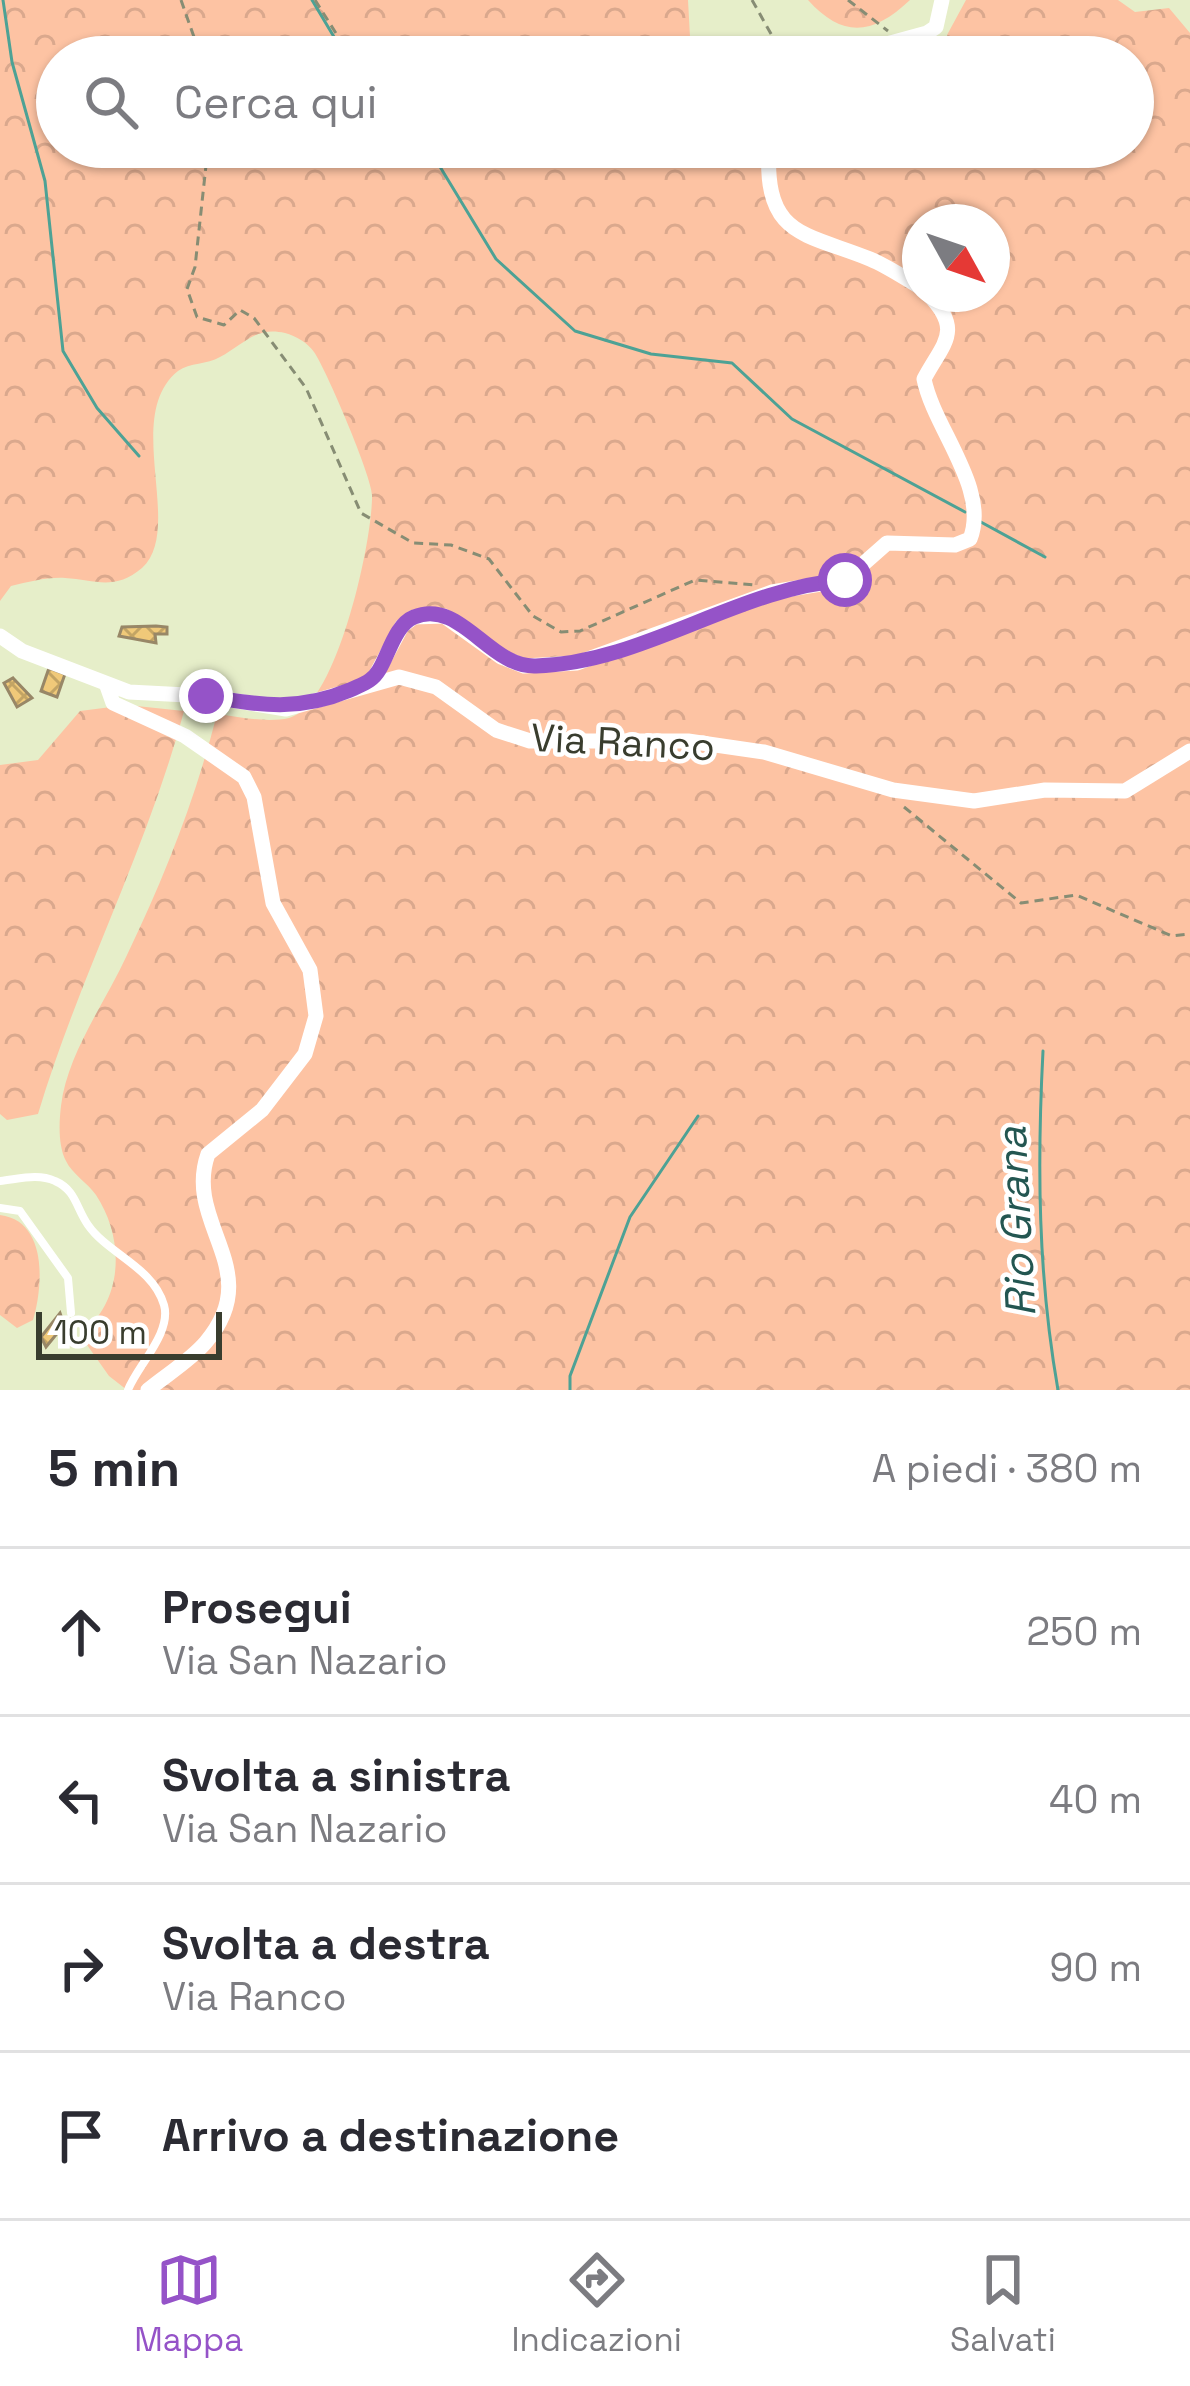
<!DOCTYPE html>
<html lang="it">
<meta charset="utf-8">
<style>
body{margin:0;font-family:"Space Grotesk",sans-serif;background:#f2f2f3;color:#2b2b33}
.compass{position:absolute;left:902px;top:204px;width:108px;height:108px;border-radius:50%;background:#fff;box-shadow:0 3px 9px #0004;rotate:130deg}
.scale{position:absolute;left:36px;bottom:30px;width:186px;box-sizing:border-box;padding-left:12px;border:6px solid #393d2e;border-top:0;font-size:33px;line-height:42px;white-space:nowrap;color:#393d2e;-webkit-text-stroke:9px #fff;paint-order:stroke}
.stop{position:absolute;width:36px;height:36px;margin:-27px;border:9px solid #9553c8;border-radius:50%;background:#fff}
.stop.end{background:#9553c8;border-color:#fff;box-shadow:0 3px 12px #0008}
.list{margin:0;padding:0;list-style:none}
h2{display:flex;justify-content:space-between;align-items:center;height:156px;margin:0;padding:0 48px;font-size:51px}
h2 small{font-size:39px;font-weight:400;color:#7c7c81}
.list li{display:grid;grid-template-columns:78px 1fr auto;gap:36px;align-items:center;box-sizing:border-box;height:168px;padding:0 48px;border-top:3px solid #e1e1e2}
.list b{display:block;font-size:45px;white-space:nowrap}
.list p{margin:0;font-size:39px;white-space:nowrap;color:#7c7c81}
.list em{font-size:39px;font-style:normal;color:#7c7c81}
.icon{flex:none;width:66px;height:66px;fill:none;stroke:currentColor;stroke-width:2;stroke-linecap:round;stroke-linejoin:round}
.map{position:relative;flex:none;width:1190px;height:1390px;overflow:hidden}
.search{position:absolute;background:#fff;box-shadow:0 3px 9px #0004;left:36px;right:36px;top:36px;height:132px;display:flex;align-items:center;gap:30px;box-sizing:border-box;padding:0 42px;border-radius:66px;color:#7c7c81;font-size:45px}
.sheet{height:828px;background:#fff}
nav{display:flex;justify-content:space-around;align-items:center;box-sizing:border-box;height:168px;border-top:3px solid #e1e1e2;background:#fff;font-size:33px;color:#7c7c81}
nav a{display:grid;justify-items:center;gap:6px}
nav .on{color:#9553c8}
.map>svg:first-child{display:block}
</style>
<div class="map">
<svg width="1190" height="1390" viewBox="0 0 1190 1390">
<defs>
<pattern id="forest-crowns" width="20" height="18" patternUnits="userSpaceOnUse" patternTransform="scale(3)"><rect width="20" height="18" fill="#fdc3a3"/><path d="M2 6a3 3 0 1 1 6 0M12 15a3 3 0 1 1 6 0" fill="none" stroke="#daa88d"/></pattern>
<pattern id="building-cross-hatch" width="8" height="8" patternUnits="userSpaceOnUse" patternTransform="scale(3)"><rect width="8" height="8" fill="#f0c979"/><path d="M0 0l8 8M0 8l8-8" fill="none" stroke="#c3a464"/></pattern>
</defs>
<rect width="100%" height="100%" fill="#e6eec9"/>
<g fill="url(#forest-crowns)" fill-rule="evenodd">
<path d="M 0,0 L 688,0 L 691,55 L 712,57 L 57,57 L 57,147 L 1133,147 L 1133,57 L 956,57 L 947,35 L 966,0 L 1118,0 L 1135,12 L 1169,8 L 1190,33 L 1190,1390 L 127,1390 L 109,1376 L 80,1335 C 124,1301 125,1239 96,1195 C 88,1183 72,1174 66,1161 C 58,1146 59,1122 61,1106 C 67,1054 105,1003 127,955 C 165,876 195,800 217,714 C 239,717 267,723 289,718 C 337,706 373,539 372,495 C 372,477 326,369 314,352 C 308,343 296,336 285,333 C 256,326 244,344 220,357 C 207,365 190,362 178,371 C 122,416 185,529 142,568 C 115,591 95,580 65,578 C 47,577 29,582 11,586 L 0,601 ZM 920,222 L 992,222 L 992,294 L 920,294 Z"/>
<path d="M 808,0 L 910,0 C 873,35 843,39 808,0 Z"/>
<path d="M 127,705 L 184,711 C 147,850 79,977 38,1114 L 7,1120 L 0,1114 L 0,765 L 38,760 L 80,711 Z"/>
<path d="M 0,1215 C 48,1221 43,1287 33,1320 L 17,1328 L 0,1315 Z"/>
</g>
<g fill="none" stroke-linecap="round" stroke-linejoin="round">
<g stroke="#4da295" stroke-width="3">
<polyline points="3,0 12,62 45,181 63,351 97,408 139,456"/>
<polyline points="312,0 346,57"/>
<polyline points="428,147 496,259 575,331 651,354 732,363 792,419 965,512"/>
<polyline points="979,521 1045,557"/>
<path d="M 1043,1051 C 1037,1166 1038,1276 1058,1390"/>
<polyline points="570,1390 570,1376 630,1217 698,1116"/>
</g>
</g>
<g fill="url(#building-cross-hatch)" stroke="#988767" stroke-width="3">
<polygon points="156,626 167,627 167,634 155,634 156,643 119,636 122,627"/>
<polygon points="49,668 65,674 57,697 41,691"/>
<polygon points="13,678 32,698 17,707 4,683"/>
<polygon points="60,1313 64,1325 46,1347 41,1337"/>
</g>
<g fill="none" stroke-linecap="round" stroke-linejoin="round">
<g stroke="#878d74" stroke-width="3" stroke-dasharray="9 6" stroke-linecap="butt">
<polyline points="181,0 201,57"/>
<polyline points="315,0 351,57"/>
<polyline points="752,0 784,57"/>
<polyline points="848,0 888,31"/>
<polyline points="208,147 195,267 187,289 197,317 224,325 240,310 254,318 306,388 361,513 413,543 451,545 489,559 533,616 561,632 580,631 695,580 754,585"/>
<polyline points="904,807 1021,903 1076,895 1172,936 1190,934"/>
</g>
<g stroke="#fff" stroke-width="8">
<path d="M 0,1181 C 19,1179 38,1173 55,1181 C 76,1190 76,1208 88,1225 C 108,1254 153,1267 164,1305 C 172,1333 137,1366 128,1390"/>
<polyline points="0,1208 20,1211 68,1278 71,1313"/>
</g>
<g stroke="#fff" stroke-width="15">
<polyline points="839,57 927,33 936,27 942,0"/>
<path d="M 769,147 C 764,237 803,232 870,259 C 887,266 903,277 920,287"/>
<polyline points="0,636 22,651 129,692 206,696 286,709 399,677 436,687 496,730 530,741 688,741 764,752 893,790 974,801 1045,790 1125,791 1190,751"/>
<path d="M 373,680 L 402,626 L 414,617 L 444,616 L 501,657 L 524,666 L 577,663 L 772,592 L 845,580 L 887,543 L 955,545 L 970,539 C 990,489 934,429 924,379 C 943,343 964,331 928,294"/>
<path d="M 107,686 L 113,703 L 185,736 L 244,777 L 254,797 L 273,903 L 310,970 L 316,1016 L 305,1054 L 262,1110 L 208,1154 C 183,1224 267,1270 206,1342 C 191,1360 166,1375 148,1390"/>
</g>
</g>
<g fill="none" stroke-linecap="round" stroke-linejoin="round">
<path stroke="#9553c8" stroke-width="15" d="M 206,696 C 260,705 298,712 350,690 C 362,684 372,682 379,670 C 389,654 395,625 414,617 C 461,598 489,668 536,666 C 644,663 737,588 845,580"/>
</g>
<g text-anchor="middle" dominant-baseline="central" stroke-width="9" stroke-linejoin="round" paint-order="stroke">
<g font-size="39" fill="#393d2e" stroke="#fff">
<text transform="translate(623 742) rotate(3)">Via Ranco</text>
</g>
<g font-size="42" font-style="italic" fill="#235651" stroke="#fff">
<text transform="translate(1016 1222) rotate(-93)">Rio Grana</text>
</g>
</g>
</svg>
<svg class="compass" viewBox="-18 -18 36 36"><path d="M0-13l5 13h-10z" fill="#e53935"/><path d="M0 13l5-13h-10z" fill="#7c7c81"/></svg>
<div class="scale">100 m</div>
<div class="stop" style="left:845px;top:580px"></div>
<div class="stop end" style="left:206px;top:696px"></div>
<div class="search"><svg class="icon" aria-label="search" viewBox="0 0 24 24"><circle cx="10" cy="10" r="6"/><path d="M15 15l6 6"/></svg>Cerca qui</div>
</div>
<section class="sheet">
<h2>5 min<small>A piedi · 380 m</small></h2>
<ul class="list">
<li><svg class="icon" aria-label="ahead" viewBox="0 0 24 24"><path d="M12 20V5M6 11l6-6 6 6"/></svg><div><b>Prosegui</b><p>Via San Nazario</p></div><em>250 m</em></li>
<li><svg class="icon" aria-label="left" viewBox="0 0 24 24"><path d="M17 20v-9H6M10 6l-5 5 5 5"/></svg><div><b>Svolta a sinistra</b><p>Via San Nazario</p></div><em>40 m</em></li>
<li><svg class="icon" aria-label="right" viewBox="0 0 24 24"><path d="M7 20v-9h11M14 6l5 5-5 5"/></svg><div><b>Svolta a destra</b><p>Via Ranco</p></div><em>90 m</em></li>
<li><svg class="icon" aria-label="arrive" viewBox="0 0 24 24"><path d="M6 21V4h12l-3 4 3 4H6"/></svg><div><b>Arrivo a destinazione</b></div></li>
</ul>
</section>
<nav>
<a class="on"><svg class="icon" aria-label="map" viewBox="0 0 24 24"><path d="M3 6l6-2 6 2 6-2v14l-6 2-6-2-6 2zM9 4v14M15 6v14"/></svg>Mappa</a>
<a><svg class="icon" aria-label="directions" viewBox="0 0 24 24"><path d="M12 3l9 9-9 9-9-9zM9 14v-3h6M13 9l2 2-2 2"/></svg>Indicazioni</a>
<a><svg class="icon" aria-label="saved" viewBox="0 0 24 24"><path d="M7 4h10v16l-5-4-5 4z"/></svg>Salvati</a>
</nav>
